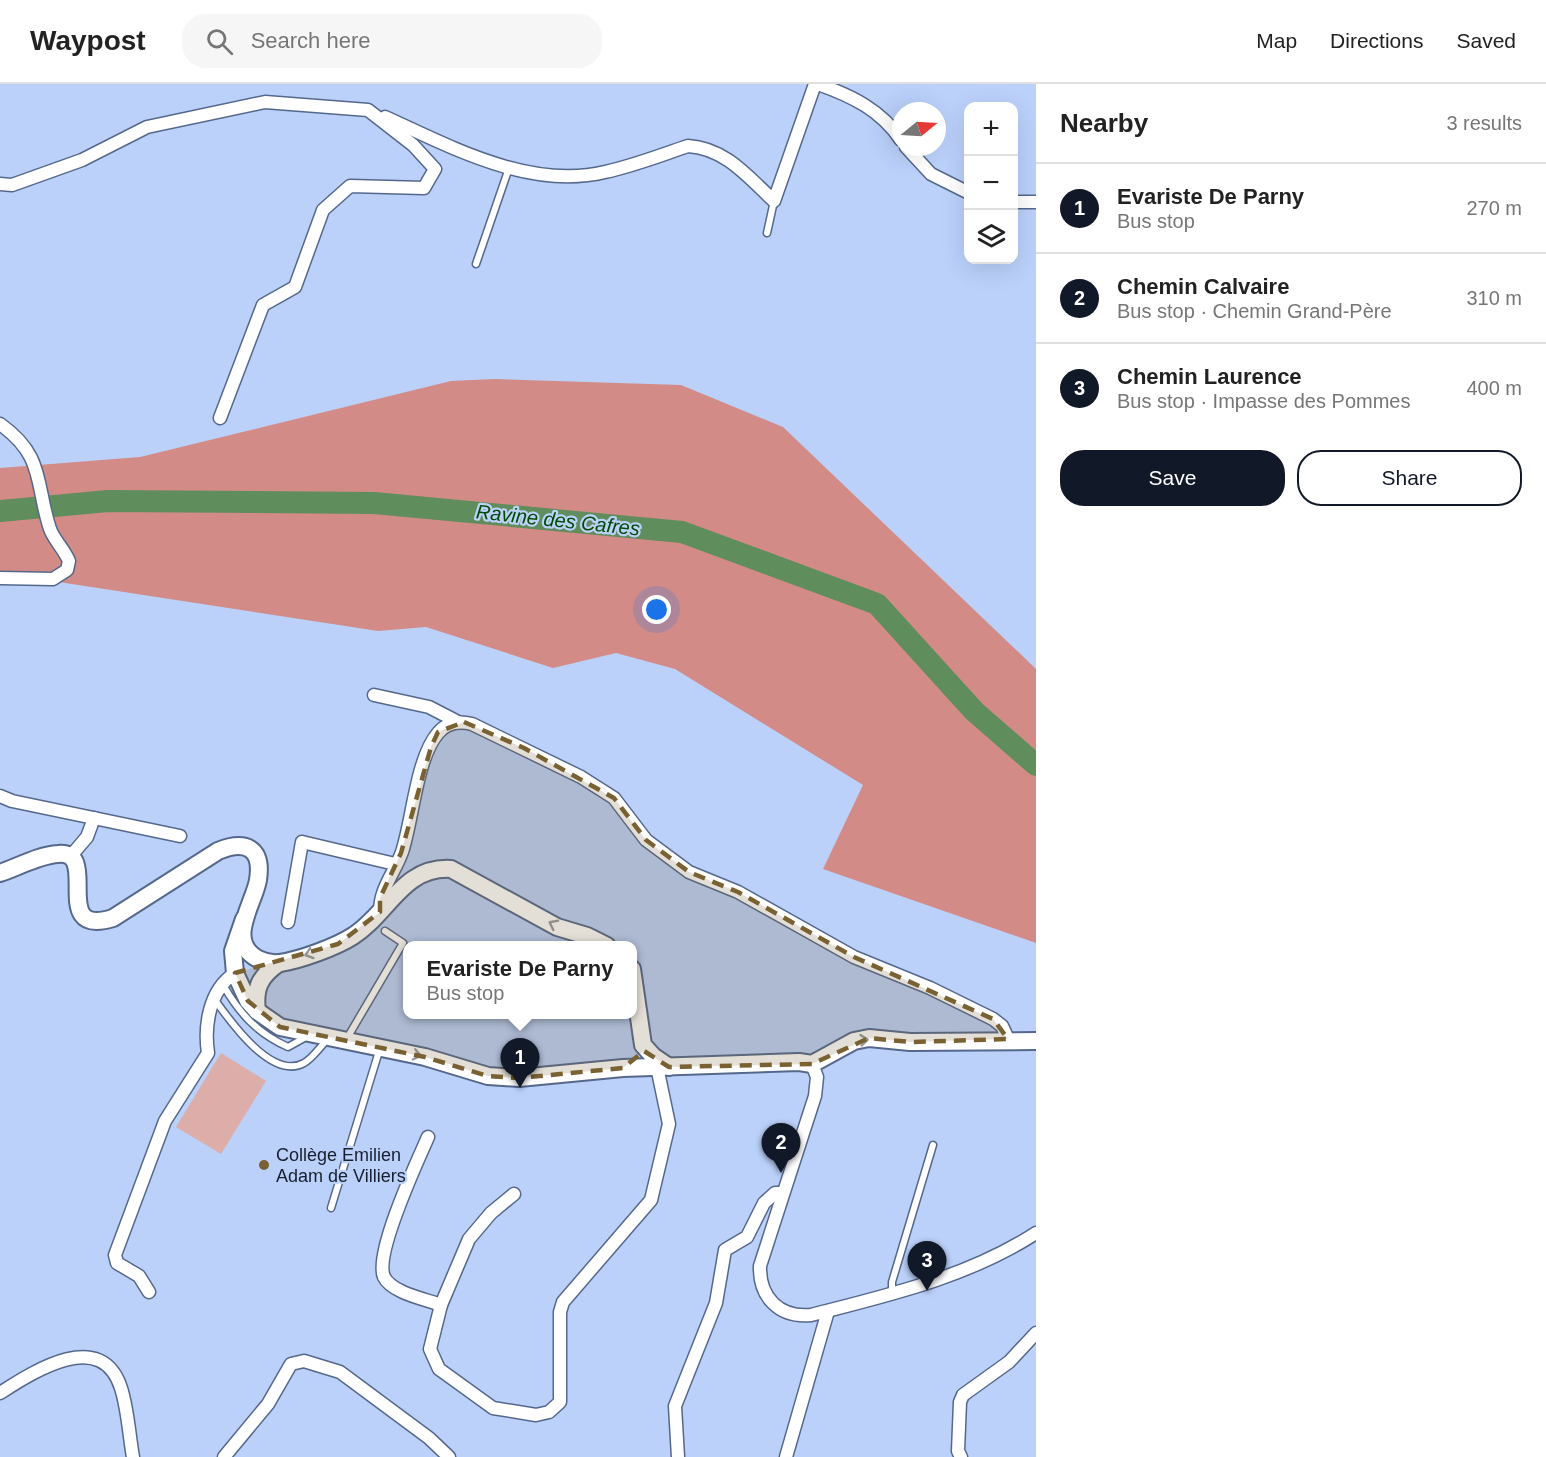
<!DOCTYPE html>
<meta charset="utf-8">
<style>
body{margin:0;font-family:Helvetica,sans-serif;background:#f6f6f6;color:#222}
.controls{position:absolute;right:18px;top:18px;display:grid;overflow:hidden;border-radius:12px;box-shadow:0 6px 24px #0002}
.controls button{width:54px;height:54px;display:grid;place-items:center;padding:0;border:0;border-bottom:2px solid #e0e0e0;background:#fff;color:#222;font:30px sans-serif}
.compass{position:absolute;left:892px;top:18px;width:54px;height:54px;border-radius:50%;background:#fff;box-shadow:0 6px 24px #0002;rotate:72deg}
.you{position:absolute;left:657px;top:526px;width:21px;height:21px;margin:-15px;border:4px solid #fff;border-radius:50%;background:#1a73e8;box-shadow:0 0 0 9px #1a73e833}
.badge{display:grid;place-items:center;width:39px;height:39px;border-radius:50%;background:#111827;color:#fff;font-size:20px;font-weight:700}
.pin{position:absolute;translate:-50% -50px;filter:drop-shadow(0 2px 3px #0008)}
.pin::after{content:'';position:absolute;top:32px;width:21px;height:18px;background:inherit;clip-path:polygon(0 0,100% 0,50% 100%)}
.popup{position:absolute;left:403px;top:857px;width:234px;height:78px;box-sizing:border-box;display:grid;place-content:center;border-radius:12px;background:#fff;filter:drop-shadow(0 2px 4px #0005);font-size:20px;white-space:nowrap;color:#767676}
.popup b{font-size:22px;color:#222}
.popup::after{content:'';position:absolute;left:50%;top:100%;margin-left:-12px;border:12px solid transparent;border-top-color:#fff}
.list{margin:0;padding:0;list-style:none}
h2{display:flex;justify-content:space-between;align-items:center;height:78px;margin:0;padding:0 24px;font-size:26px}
h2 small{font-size:20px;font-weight:400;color:#767676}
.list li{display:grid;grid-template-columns:39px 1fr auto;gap:18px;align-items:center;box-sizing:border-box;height:90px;padding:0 24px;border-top:2px solid #e0e0e0}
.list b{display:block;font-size:22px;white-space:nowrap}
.list p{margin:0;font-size:20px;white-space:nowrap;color:#767676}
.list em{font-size:20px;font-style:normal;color:#767676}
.actions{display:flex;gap:12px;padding:18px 24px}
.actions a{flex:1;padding:14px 0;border:2px solid #111827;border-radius:24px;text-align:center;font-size:21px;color:#111827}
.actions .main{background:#111827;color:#fff}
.icon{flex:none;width:33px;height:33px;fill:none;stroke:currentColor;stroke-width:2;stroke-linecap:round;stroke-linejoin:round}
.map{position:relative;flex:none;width:1036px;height:1373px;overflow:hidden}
header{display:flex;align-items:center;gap:36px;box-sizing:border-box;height:84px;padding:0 30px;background:#fff;border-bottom:2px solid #e0e0e0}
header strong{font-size:28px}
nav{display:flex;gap:33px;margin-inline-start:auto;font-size:21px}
.search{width:420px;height:54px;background:#f6f6f6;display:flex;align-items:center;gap:15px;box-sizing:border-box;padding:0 21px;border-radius:24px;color:#767676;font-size:22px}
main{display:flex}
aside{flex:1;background:#fff}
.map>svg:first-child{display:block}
</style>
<header>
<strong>Waypost</strong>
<div class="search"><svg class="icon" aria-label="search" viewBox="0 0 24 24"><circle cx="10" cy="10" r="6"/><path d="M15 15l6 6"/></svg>Search here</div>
<nav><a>Map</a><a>Directions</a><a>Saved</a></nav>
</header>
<main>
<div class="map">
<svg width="1036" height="1373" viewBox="0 0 1036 1373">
<rect width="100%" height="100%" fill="#bbd1fa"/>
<polygon fill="#ddada9" points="221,969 266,997 221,1070 176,1043"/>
<polygon fill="#d38b87" points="495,295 681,301 783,343 1036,585 1036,859 823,785 863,701 675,585 616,569 553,584 426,543 378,547 0,489 0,384 140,373 451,297"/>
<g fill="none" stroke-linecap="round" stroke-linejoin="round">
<polyline stroke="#5f8d5c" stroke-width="22" points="0,427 108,417 374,419 682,448 877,520 974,627 1036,681"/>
<g stroke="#55688c" stroke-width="9">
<g id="service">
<polyline points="767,149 774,117"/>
<polyline points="476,180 509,84"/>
<path d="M 223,901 C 240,930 257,949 288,963 L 306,953"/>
<path d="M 215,916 C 230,937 272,997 304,979 C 312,975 320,963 327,956"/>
<polyline points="346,956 403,859 385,847"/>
<polyline points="331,1124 380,964"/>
<polyline points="892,1209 892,1198 933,1061"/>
</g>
</g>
<g stroke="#55688c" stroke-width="15">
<g id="minor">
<path d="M 818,0 C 852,12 881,26 901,56"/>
<path d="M 385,33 C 451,63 530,106 605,88 C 633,82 661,71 688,62 C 725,64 748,93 774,117 L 815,0"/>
<polyline points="906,63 931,90 969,109"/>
<polyline points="0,100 12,101 82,76 147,43 265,18 368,26 413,61 435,85 424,104 350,102 323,126 295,203 263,221 220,334"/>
<polyline points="1014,118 1036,118"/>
<path d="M 0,340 C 45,372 35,399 50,445 C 54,456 64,465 69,477 L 67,486 L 53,495 L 0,494"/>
<polyline points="374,611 429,623 458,638"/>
<polyline points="0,712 12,717 180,752"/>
<polyline points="70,773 87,753 94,734"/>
<path d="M 380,828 C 380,804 394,790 402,768 C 413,735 416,675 438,649 C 447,638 460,637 472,640 L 581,693 L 614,714 L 646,756 L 689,788 L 738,808 L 854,873 L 930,904 L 993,935 L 1002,942 L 1008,955"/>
<polyline points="288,838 302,758 395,780"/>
<path d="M 812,980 L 817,993 L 815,1012 L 760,1182 C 759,1213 779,1234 811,1231 C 889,1211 968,1193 1036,1149"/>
<path d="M 428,1053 C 417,1078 374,1170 384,1193 C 392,1209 425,1215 441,1221"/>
<polyline points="514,1110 491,1129 469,1155 441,1221 430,1265 439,1285 493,1324 536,1331 549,1328 560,1318 560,1228 563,1218 651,1116 669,1040 657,983"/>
<path d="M 149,1208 L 139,1192 L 117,1179 L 115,1171 L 165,1037 L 208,969 C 204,942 209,906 235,889"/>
<path d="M 0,1309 C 33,1288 101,1243 121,1304 C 128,1326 129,1351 133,1373"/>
<polyline points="224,1373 268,1320 291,1280 304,1277 340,1288 429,1354 449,1373"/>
<polyline points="678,1373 675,1322 716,1219 725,1166 747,1153 764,1119 775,1109 782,1109"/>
<polyline points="786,1373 828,1227"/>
<polyline points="961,1373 958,1367 960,1318 963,1311 1009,1278 1036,1249"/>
</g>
</g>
<g stroke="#55688c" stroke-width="20">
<g id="secondary">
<path d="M 0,789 C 18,783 39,771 58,770 C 102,766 48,854 113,834 L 218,767 C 245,756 263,763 258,796 C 254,820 225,857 258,875 C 264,878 273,880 280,879 C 300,876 336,863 353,852 C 389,829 403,782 451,785 L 557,843 L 587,852 L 607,862"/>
<polyline points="244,835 233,867 235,889 248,917 257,927 280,943 425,973 488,992 519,994 623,984 799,978 812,980 854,957 869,954 910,958 1036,957"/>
<polyline points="632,885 643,961 653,972 669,983"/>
<path d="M 257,927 C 254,904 260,892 279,879"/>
</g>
</g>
<use href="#service" stroke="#fff" stroke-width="6"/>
<use href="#minor" stroke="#fff" stroke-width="12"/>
<use href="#secondary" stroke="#fff" stroke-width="16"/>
</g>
<defs><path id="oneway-chevron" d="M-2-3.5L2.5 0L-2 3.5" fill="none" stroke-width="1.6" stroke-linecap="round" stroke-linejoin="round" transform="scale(1.5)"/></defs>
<g stroke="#979aa0">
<use href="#oneway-chevron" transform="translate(553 840) rotate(-153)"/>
<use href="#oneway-chevron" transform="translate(309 870) rotate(162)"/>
<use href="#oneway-chevron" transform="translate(864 956) rotate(-6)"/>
<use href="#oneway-chevron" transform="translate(417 971) rotate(13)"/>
</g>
<path fill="#796131" fill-opacity="0.2" stroke="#796131" stroke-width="4.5" stroke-dasharray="12 8" stroke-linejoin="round" d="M 464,638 L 524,664 L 614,714 L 646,756 L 689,788 L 738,808 L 854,873 L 993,935 L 1008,955 L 910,958 L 869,954 L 812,980 L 669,983 L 644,967 L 623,984 L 519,994 L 488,992 L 425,973 L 280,943 L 248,917 L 235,889 L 338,860 L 380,828 L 380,814 L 401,769 L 431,663 L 438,648 Z"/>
<circle fill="#796131" stroke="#bbd1fa" stroke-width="2" cx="264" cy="1081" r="6"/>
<g text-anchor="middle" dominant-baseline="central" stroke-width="4.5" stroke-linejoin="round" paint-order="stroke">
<g font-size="18" fill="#171e2d" stroke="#bbd1fa" text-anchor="start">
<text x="276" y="1071">Collège Emilien<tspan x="276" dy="21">Adam de Villiers</tspan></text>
</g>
<g font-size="20" font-style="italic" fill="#004b03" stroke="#bbd1fa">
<text transform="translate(558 436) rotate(6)">Ravine des Cafres</text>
</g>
</g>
</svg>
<div class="controls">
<button>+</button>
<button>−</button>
<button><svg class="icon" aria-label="layers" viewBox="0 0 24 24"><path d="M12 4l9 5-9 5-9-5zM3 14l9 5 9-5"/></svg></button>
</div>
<svg class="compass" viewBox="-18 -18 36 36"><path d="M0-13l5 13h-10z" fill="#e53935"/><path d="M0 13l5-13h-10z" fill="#767676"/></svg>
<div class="you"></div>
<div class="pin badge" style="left:520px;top:1004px">1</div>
<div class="popup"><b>Evariste De Parny</b>Bus stop</div>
<div class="pin badge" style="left:781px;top:1089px">2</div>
<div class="pin badge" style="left:927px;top:1207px">3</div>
</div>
<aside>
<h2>Nearby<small>3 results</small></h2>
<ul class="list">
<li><span class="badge">1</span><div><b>Evariste De Parny</b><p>Bus stop</p></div><em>270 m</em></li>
<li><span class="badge">2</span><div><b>Chemin Calvaire</b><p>Bus stop · Chemin Grand-Père</p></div><em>310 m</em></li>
<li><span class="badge">3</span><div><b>Chemin Laurence</b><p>Bus stop · Impasse des Pommes</p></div><em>400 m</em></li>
</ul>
<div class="actions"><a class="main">Save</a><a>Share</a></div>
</aside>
</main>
